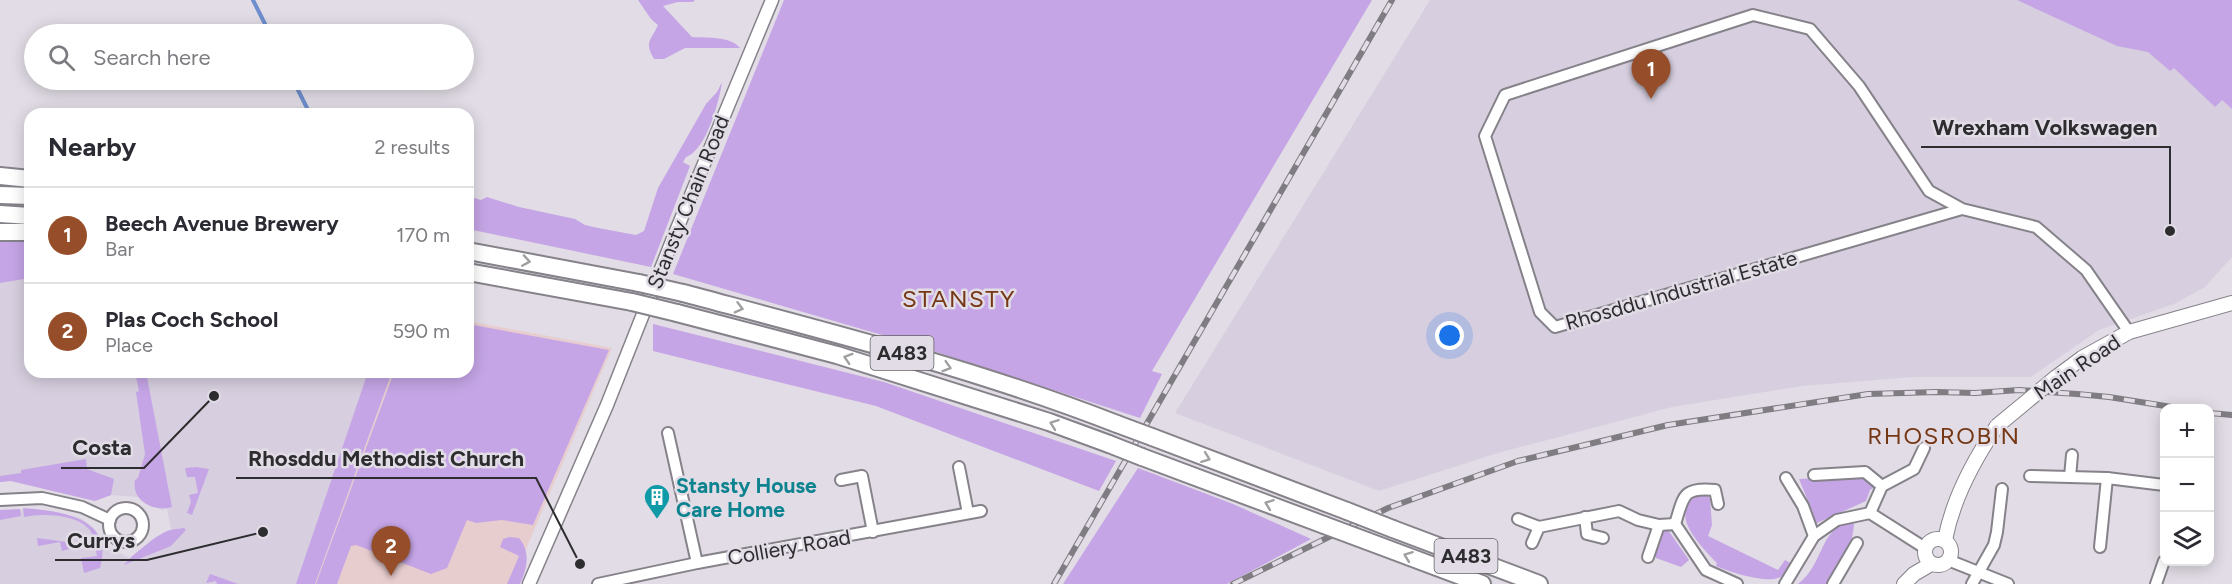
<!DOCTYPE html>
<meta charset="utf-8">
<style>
body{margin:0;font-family:Figtree,sans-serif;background:#f7f7f7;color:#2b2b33}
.controls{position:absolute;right:18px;bottom:18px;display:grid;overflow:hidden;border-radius:12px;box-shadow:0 3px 15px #0003}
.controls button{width:54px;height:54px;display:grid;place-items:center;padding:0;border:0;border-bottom:2px solid #e1e1e2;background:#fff;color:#2b2b33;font:30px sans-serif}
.you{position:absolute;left:1450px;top:336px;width:21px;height:21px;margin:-15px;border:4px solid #fff;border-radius:50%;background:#1a73e8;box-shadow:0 0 0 9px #1a73e833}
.badge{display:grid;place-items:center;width:39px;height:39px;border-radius:50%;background:#954e29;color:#fff;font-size:20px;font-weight:700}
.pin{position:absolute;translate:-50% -50px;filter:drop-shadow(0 2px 3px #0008)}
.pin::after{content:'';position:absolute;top:32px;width:21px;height:18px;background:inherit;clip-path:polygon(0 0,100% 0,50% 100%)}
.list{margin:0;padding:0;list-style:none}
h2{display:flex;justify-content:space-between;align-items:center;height:78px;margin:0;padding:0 24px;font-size:26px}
h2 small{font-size:20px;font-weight:400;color:#7c7c81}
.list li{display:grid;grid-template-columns:39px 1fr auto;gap:18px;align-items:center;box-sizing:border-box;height:96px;padding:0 24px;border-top:2px solid #e1e1e2}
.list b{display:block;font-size:22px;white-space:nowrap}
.list p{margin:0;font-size:20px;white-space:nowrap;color:#7c7c81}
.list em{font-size:20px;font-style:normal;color:#7c7c81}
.icon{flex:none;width:33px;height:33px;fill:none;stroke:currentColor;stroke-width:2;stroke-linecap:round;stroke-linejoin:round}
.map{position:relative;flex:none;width:2232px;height:584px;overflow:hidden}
.search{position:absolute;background:#fff;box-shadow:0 3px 15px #0003;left:24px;top:24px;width:450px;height:66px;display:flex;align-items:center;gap:15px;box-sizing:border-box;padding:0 21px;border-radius:33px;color:#7c7c81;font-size:22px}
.panel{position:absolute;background:#fff;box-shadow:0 3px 15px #0003;left:24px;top:108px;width:450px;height:270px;border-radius:18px}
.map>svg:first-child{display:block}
</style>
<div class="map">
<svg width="2232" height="584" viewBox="0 0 2232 584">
<rect width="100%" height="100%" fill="#e1dce5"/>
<g fill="#d7cfdf">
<polygon points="1430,0 2072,0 2232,98 2232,257 2205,287 2174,304 2099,330 2031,377 1914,377 1802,386 1672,407 1498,453 1379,491 1175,413"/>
<polygon points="0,248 30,250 30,372 381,372 307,584 0,584 0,510 39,510 81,518 94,529 102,544 129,558 156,537 171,530 167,509 162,510 150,506 138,497 111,495 95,501 11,481 0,482"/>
</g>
<polygon fill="#e8cdcf" points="468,321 612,348 511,584 315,584 392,372 468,372"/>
<g fill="#c5a5e6">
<path d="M 638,0 L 695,0 L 693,2 L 678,2 L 663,6 L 692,37 C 707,38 730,36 740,48 L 685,48 L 664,59 L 654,59 C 644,41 651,41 658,25 L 651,19 Z"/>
<polygon points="784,0 1372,0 1152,371 1162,374 1140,418 906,342 673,274"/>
<polygon points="2017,0 2232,0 2232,109 2222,100 2215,107 2174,68 2170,71 2148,52 2117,46"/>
<path d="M 722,82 C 719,103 706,150 686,157 L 683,162 L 690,166 L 651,267 L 468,229 L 468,196 L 481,200 L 487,197 L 519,207 L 575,219 L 585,225 L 598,228 L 636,235 L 644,231 L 658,188 L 706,104 L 717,92 Z"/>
<polygon points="0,236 30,237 30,278 0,283"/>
<polygon points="468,324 609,350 533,525 502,520 476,523 467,520 447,568 431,574 356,545 351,546 337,584 316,584 394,372 468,372"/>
<polygon points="653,324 884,382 1116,461 1099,491 876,406 653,351"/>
<path d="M 135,372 L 146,372 L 172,507 C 154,512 131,501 135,480 L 138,478 L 145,454 L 136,392 L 139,391 Z"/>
<polygon points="368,372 392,372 315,584 296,584"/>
<polygon points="86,459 87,469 114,479 111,495 95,501 11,481 0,482 0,476 21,473 21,470"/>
<polygon points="196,467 209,469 192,515 187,513 191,502 189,495 198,493 195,477 187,477 185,468"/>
<polygon points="1138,468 1233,504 1311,539 1227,584 1063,584"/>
<polygon points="1866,476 1873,484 1873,488 1870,490 1866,501 1815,524 1811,514 1813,513 1799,479"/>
<path d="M 1698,494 L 1707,495 L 1710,499 L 1712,525 L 1708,536 L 1778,570 L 1785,560 L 1794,565 C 1789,572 1782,578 1774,579 C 1760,581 1729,572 1716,566 L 1717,563 C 1707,553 1681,526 1686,512 L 1684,511 L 1692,496 Z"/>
<path d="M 23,508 C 58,511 116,516 100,568 L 84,573 L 81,558 L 97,556 C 95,547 95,536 89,529 C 76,514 42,513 24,517 Z"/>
<polygon points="20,509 21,516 0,520 0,510"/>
<path d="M 1854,520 C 1854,546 1842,564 1828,584 L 1798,584 C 1825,564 1818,527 1854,520 Z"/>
<path d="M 184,528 L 186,530 L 171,546 L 124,565 C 131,556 156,536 165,532 C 171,529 178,529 184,528 Z"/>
<polygon points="1668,530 1689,560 1681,567 1656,558 1654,553 1664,531"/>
<path d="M 509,537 L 519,538 C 531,552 527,569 520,584 L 507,584 L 519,556 L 500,547 L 503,539 Z"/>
<polygon points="37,538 67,542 70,547 69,549 62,551 60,542 38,546"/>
<polygon points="210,574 213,575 238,584 217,584 216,581 206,583"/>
</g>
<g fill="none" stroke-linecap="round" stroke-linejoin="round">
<g stroke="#6f8ecd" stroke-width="4">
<polyline points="253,0 270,34"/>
<polyline points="293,80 310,114"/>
</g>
<g stroke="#86828a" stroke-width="14">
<g id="minor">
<polyline points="1962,209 1929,191 1859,86 1810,29 1753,15 1505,95 1485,136 1540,312 1555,327 1962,209 2036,227 2086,270 2129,332"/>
<polyline points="668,433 697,563"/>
<polyline points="959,467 968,513"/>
<polyline points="1814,475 1865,472 1882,486"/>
<polyline points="2030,476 2107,478 2164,485"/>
<polyline points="2070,477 2072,455"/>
<polyline points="1786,478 1803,506 1814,536"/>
<polyline points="841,480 862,476 873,532"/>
<polyline points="0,500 42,498 82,507 110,520"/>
<circle cx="126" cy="525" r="17"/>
<polyline points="1870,513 1882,486 1914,469 1924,448"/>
<polyline points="1585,517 1587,534 1603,538"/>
<polyline points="1518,519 1539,527"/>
<path d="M 1675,524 C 1684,496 1682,487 1715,490 L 1718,504"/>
<polyline points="1532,543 1539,527 1619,511 1638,520 1659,525 1675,524 1706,570 1737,584"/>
<polyline points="2100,547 2107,478"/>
<polyline points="1648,557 1659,525"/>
<polyline points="1948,560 2008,584"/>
<polyline points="598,584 697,563 981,511"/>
<polyline points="1785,584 1814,536 1837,520 1870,513 1925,548"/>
<polyline points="1833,584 1857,543"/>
<polyline points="1972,584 1994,545 1997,532 2002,489"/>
<polyline points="2156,584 2164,561"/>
</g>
</g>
<g stroke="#86828a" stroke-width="15">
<polyline id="tertiary" points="529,584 607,405 674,236 772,0"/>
</g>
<g stroke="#86828a" stroke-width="16">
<g id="secondary">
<polyline points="2055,378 2082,358 2129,332 2232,303"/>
<circle cx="1938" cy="552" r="13"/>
<path d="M 1945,540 C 1953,498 1973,461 1997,426"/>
<polyline points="1904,584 1914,574 1931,564"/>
</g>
</g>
<g stroke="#86828a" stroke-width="20">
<g id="trunk">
<polyline points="0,176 30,179"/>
<polyline points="0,195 30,196"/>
<polyline points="0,214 30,216"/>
<polyline points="0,232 30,232"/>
<polyline points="468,251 639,283"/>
<polyline points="468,272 632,302"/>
<path d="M 683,293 C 829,332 976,369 1117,424"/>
<polyline points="677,313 837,355 1049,422 1109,444"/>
<polyline points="1152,437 1347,511"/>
<polyline points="1142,457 1324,525"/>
<polyline points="1393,529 1539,584"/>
<polyline points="1367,541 1482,584"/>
</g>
</g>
<use href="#minor" stroke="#fff" stroke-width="10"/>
<use href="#tertiary" stroke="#fff" stroke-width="12"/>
<use href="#secondary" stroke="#fff" stroke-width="14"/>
<use href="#trunk" stroke="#fff" stroke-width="16"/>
<g stroke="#7f7c82" stroke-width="6">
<g id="rail">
<polyline points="2210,413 2232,415"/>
<polyline points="1054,584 1392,0"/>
<polyline points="1233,584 1388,508 1518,461 1668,425 1868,394 1937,392 1975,393 2019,390 2077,394 2109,397 2178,408"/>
</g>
</g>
<use href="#rail" stroke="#e1dce5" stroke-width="4" stroke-dasharray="11" stroke-linecap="butt"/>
<g stroke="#86828a" stroke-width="16" stroke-linecap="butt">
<polyline id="secondary-bridge" points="1997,426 2055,378"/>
</g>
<g stroke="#86828a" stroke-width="20" stroke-linecap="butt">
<g id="trunk-bridge">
<polyline points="639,283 683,293"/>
<polyline points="632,302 677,313"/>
<polyline points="1117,424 1152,437"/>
<polyline points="1109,444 1142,457"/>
<polyline points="1347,511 1393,529"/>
<polyline points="1324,525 1367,541"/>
</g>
</g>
<use href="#secondary-bridge" stroke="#fff" stroke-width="14"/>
<use href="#trunk-bridge" stroke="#fff" stroke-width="16"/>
</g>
<defs><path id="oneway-chevron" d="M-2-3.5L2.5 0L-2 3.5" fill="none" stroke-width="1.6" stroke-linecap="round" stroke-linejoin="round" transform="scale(1.5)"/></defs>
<g stroke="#a0a0a1">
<use href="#oneway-chevron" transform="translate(526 261) rotate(9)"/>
<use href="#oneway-chevron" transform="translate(739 308) rotate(15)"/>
<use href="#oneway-chevron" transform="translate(848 358) rotate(-162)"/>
<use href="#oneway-chevron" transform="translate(947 367) rotate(17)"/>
<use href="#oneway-chevron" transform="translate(1054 424) rotate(-160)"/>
<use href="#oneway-chevron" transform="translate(1206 458) rotate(21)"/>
<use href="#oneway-chevron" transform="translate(1269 504) rotate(-159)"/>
<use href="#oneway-chevron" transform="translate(1408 556) rotate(-159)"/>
</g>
<defs>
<g id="building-pin" transform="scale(1.35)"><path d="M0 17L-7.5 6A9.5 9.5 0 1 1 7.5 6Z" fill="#0f9aa8" stroke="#e1dce5"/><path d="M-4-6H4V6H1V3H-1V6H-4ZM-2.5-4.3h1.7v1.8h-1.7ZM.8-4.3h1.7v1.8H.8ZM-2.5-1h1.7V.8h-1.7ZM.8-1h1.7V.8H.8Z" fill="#fff"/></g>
</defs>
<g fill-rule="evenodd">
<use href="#building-pin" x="657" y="497"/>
</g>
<g text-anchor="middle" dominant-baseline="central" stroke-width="5" stroke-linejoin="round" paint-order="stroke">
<g fill="#e1dce5" stroke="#636166" stroke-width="1.5">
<rect x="870.5" y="336" width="63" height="34" rx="4.5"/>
<rect x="1434.5" y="539" width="63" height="34" rx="4.5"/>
</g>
<g font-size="20" font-weight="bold" fill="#2d2c2f">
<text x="902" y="353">A483</text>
<text x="1466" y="556">A483</text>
</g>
<g font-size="21" fill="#2d2c2f" stroke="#e1dce5">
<text transform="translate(688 202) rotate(-68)">Stansty Chain Road</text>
<text transform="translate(1681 290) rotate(-16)">Rhosddu Industrial Estate</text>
<text transform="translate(2077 367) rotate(-34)">Main Road</text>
<text transform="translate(789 547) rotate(-10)">Colliery Road</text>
</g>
<g font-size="21" font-weight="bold" fill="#0d838f" stroke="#e1dce5" text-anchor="start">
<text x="676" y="485">Stansty House<tspan x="676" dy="24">Care Home</tspan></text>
</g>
<g font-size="24" letter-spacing="1.5" fill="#763714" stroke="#e1dce5">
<text x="959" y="298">STANSTY</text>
<text x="1944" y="435">RHOSROBIN</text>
</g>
</g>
<path fill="none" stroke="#2d2c2f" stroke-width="2" d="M2170 231L2170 147H1921M214 396L144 468H61M580 564L536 478H236M263 532L147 560H55"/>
<g fill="#2d2c2f" stroke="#e1dce5" stroke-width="2">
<circle cx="2170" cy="231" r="6"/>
<circle cx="214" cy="396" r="6"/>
<circle cx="580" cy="564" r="6"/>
<circle cx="263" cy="532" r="6"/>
</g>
<g font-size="22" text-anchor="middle" font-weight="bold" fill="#2d2c2f" stroke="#e1dce5" stroke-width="5" stroke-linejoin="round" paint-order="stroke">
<text x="2045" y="135">Wrexham Volkswagen</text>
<text x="102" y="455">Costa</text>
<text x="386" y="466">Rhosddu Methodist Church</text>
<text x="101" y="548">Currys</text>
</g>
</svg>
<div class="controls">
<button>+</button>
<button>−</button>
<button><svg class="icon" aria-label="layers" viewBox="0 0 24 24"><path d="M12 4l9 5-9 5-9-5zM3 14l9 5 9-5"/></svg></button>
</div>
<div class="you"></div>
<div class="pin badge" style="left:1651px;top:99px">1</div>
<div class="pin badge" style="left:391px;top:576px">2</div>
<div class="search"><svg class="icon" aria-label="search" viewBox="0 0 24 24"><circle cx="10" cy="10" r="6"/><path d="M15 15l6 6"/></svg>Search here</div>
<section class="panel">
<h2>Nearby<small>2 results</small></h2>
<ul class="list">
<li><span class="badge">1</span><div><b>Beech Avenue Brewery</b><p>Bar</p></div><em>170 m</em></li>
<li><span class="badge">2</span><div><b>Plas Coch School</b><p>Place</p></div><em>590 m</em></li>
</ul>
</section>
</div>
